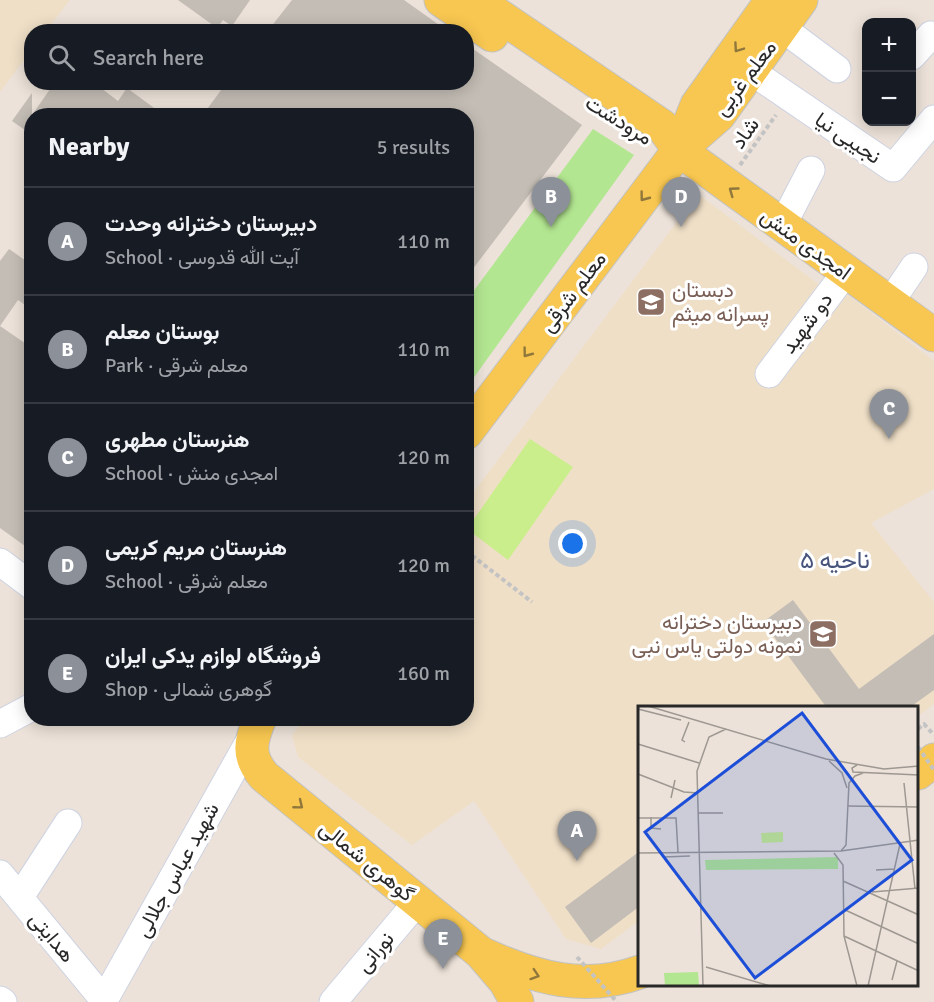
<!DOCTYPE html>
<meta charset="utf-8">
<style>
body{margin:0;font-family:Signika,Vazirmatn,sans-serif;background:#20242c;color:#f1f3f6}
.controls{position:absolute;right:18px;top:18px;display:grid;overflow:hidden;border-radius:12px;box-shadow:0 3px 15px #0003}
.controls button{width:54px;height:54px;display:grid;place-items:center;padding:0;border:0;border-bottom:2px solid #363941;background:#171b24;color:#f1f3f6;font:30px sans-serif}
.you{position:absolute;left:573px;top:544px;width:21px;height:21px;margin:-15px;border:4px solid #fff;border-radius:50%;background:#1a73e8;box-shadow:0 0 0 9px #1a73e833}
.badge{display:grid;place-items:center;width:39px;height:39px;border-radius:50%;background:#8c9099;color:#fff;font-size:20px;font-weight:700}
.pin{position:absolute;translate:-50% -50px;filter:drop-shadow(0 2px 3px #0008)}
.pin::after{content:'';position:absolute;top:32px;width:21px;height:18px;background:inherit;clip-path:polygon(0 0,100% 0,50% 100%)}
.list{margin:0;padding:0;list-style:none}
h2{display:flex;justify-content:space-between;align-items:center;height:78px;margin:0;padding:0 24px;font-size:26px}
h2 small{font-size:20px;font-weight:400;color:#9ea1a6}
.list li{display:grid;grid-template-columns:39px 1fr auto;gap:18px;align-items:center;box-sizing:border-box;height:108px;padding:0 24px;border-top:2px solid #363941}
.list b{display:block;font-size:22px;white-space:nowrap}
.list p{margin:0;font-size:20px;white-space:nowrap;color:#9ea1a6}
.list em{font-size:20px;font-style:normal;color:#9ea1a6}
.icon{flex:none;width:33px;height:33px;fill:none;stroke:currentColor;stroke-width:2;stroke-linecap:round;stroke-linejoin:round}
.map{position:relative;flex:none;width:934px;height:1002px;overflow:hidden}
.search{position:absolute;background:#171b24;box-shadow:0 3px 15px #0003;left:24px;top:24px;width:450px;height:66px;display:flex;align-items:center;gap:15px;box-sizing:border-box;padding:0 21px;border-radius:24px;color:#9ea1a6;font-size:22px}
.panel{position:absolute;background:#171b24;box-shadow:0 3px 15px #0003;left:24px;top:108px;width:450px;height:618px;border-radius:24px}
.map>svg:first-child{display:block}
</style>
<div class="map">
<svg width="934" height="1002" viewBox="0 0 934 1002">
<rect width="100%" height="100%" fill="#ece2d9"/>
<g fill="#efdfc7">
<polygon points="0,0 70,0 46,31 32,32 31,51 0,92"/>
<polygon points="698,194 821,286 754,376 773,388 843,291 934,361 934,489 871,523 934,602 934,704 918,716 918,708 640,708 640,920 601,949 566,939 474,801 412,845 298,757 292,735 305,719 466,718 467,501"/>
</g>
<polygon fill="#b3e691" points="593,129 634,155 467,387 467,300"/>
<polygon fill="#caee8c" points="530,439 573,467 508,560 467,529"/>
<g fill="#c3bdb5">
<polygon points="178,0 250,0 232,26 223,20 217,28"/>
<polygon points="292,0 404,0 449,32 267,32"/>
<polygon points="466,44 582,125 466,278 466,116 202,116 227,82 466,82"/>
<polygon points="55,82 93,82 118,101 127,88 165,116 32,116 32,135 12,121 32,93 32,115"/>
<polygon points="9,249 32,265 32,310 18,300 0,326 0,261"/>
<polygon points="0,326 32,348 32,551 0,528"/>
<polygon points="793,600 859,689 934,634 934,690 909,708 827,708 763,622"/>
<polygon points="640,851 640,906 591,943 565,907"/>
</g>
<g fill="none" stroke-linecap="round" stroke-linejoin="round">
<g stroke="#ced3e2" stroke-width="29">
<g id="minor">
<polyline points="782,28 837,69"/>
<polyline points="912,56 931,35 934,37"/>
<polyline points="751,71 893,168 934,119"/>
<polyline points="782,226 811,170"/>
<polyline points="889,304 914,267"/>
<polyline points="769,374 846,272"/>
<polyline points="0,562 32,586"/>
<polyline points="0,724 32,707"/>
<polyline points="0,874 104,1000"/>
<polyline points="20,897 68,823"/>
<polyline points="0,1000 3,1002"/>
<polyline points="103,1002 251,738"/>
<polyline points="333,1002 417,902"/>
</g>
</g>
<g stroke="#c3c3c3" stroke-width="35">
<g id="major">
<polyline points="441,0 492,35"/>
<polyline points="476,0 662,126 679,150 934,335"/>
<polyline points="683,140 697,105 772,0"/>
<polyline points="466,433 679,150 719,115 801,0"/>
<path d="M 260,718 C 250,742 247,756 264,776 L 481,953 L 505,981 L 517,1002"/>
<polyline points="918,773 934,760"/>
<path d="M 485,955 C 536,978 585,992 640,972"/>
</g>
</g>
<g stroke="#c3c3c3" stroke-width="4" stroke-dasharray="4.5 3" stroke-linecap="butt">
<polyline points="740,165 776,115"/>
<polyline points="466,551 532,602"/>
<polyline points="918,729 924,724 934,735"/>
</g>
<use href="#minor" stroke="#fff" stroke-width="27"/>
<use href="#major" stroke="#f8c751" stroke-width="33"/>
<g stroke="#c3c3c3" stroke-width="4" stroke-dasharray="4.5 3" stroke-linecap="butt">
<polyline points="918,747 934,770"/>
<polyline points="577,957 617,1002"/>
</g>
</g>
<defs><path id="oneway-chevron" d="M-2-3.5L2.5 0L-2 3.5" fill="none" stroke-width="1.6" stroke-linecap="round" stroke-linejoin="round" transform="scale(1.5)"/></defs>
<g stroke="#90783c">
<use href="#oneway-chevron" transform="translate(738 48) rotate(125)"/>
<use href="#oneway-chevron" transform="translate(733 191) rotate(-144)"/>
<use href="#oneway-chevron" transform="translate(644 197) rotate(127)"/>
<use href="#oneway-chevron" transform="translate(527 353) rotate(127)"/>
<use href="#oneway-chevron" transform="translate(299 805) rotate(39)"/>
<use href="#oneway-chevron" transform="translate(535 975) rotate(18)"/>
</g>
<defs>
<g id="school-square" transform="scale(1.5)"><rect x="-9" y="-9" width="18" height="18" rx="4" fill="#8d6e63" stroke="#fff"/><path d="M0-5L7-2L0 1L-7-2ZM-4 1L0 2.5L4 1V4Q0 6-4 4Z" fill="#fff"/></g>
</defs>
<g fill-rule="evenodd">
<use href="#school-square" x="651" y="302"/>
<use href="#school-square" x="823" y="634"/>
</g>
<g text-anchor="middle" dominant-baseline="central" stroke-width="6" stroke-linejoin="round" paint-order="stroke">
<g font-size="21" fill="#282828" stroke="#fff">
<text transform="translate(745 78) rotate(-53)">معلم غربی</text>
<text transform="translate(619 120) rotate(32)">مرودشت</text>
<text transform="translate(745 133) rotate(-55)">شاد</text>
<text transform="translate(848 138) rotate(34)">نجیبی نیا</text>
<text transform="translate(806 244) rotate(36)">امجدی منش</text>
<text transform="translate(573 292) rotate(-53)">معلم شرقی</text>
<text transform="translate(807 323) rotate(-53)">دو شهید</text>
<text transform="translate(367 861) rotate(39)">گوهری شمالی</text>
<text transform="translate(177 870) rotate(-61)">شهید عباس جلالی</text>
<text transform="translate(52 937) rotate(50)">هدایتی</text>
<text transform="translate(375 952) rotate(-50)">نورانی</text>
</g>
<g font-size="21" fill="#785e54" stroke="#fff" text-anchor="start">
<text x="672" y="290">دبستان<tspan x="672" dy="24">پسرانه میثم</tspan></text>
<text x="802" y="622" text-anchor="end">دبیرستان دخترانه<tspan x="802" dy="24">نمونه دولتی یاس نبی</tspan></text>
</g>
<g font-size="24" fill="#46537b" stroke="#fff">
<text x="835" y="560">ناحیه ۵</text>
</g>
</g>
<g transform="translate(638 706)">
<rect width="280" height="280" fill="#ece2d9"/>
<path d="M 200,151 L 200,163 L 68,164 L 67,154 ZM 60,266 L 61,280 L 27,280 L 26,267 Z" fill="#b3e691"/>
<path d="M 145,126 L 145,136 L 124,137 L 123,127 Z" fill="#caee8c"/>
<path fill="none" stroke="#9e9892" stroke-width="1.5" d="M 10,0 L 188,53 L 246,63 L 281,60M 0,3 L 43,14M 47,36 L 44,34 L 51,16M 0,38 L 61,57M 191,55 L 204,67 L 209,82M 219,59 L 214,62 L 215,66 L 281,69M 0,68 L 46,86 L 60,87M 266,77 L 277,183M 33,92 L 37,74M 209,100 L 281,101M 60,107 L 85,107M 13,111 L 13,122 L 23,123M 0,112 L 38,112 L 40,146M 203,145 L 281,134M 0,147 L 203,145 L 208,139 L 211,77 L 217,70 L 225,67M 196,147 L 205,159 L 206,230 L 219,280M 25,151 L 52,150M 238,164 L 256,163M 205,175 L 281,209M 234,186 L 281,182M 205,203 L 281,238M 206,230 L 281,265M 68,261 L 132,280M 254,274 L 259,255M 65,280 L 59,65 L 71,31 L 88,23M 230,280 L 262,138"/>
<path fill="#1d4ed8" fill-opacity="0.15" stroke="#1d4ed8" stroke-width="3" d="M 164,7 L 274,154 L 117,272 L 7,126 Z"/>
<rect width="280" height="280" fill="none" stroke="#282828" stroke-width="3"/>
</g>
</svg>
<div class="controls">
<button>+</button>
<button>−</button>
</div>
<div class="you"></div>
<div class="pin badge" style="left:577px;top:861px">A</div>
<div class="pin badge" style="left:551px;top:227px">B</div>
<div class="pin badge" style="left:889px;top:439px">C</div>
<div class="pin badge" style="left:681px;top:227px">D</div>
<div class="pin badge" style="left:443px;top:969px">E</div>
<div class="search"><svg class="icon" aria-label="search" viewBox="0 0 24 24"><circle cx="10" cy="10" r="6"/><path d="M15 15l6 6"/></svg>Search here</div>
<section class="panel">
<h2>Nearby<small>5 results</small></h2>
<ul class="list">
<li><span class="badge">A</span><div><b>دبیرستان دخترانه وحدت</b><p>School · آیت الله قدوسی</p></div><em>110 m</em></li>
<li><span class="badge">B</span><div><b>بوستان معلم</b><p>Park · معلم شرقی</p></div><em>110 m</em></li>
<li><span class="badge">C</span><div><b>هنرستان مطهری</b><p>School · امجدی منش</p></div><em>120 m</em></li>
<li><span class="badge">D</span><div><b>هنرستان مریم کریمی</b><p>School · معلم شرقی</p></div><em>120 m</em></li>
<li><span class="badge">E</span><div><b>فروشگاه لوازم یدکی ایران</b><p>Shop · گوهری شمالی</p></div><em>160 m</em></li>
</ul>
</section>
</div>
